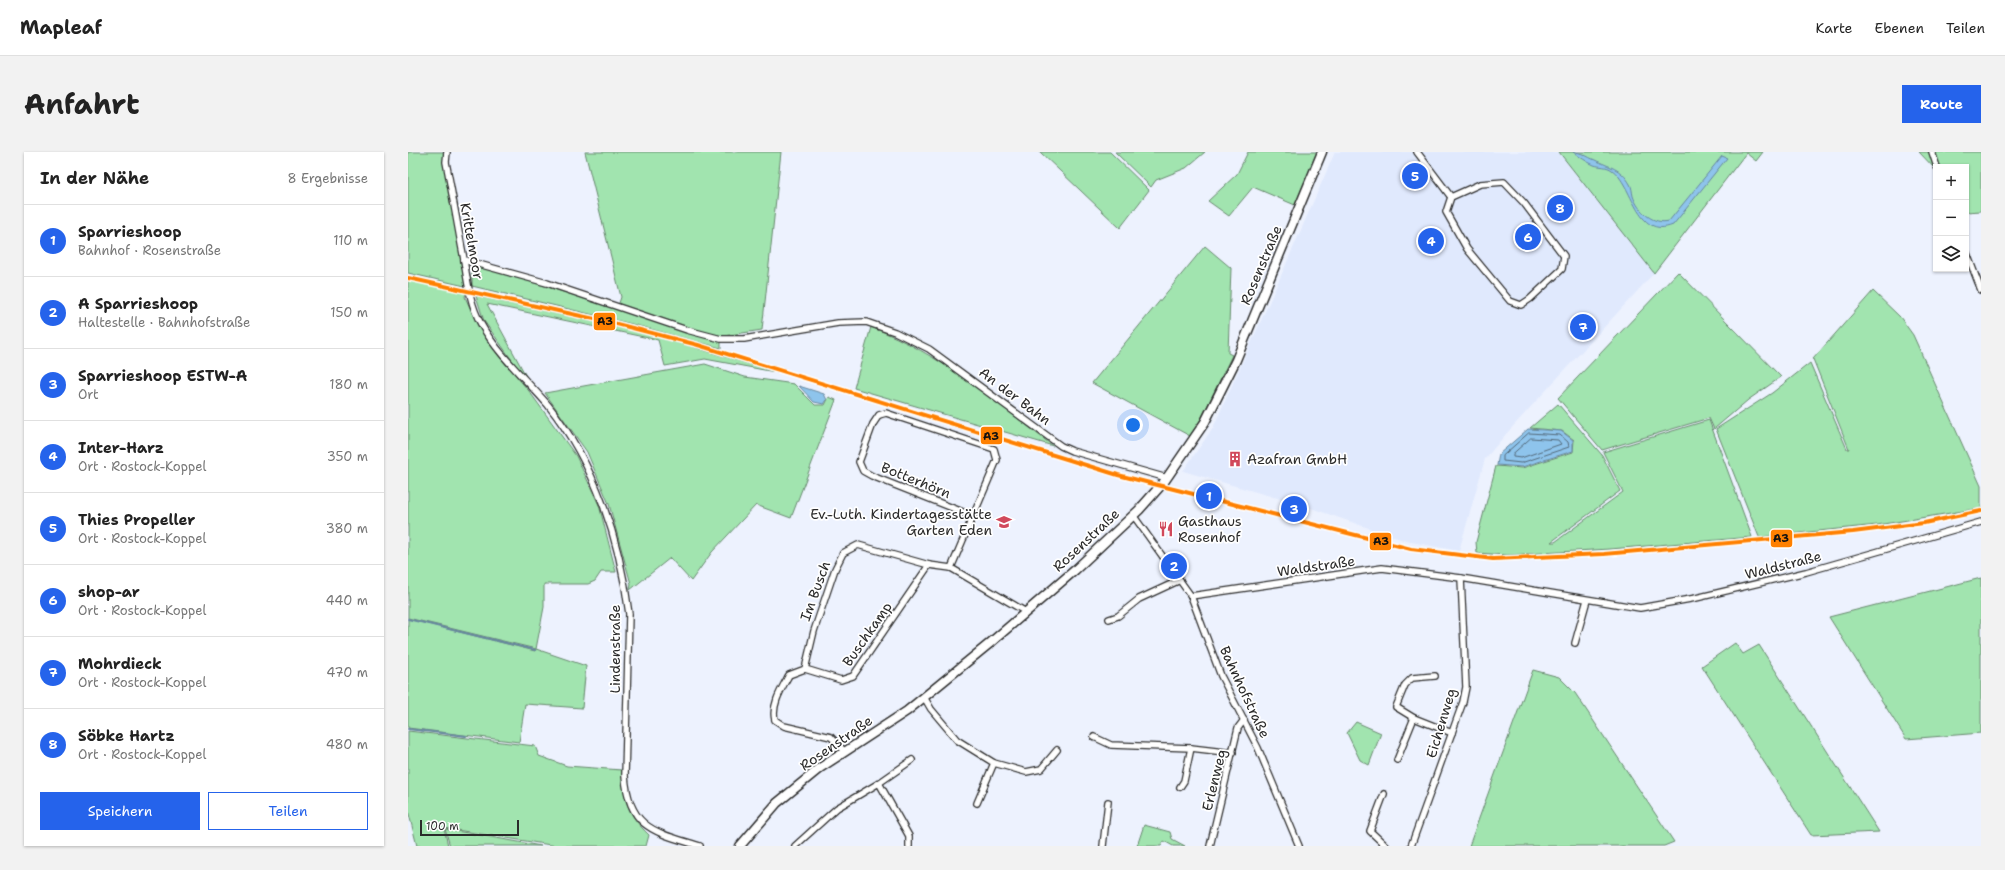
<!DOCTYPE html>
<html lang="de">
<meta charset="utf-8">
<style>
body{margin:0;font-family:"Shantell Sans",sans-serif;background:#f2f2f2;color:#222}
.controls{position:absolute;right:12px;top:12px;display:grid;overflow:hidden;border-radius:0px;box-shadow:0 1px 3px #0004}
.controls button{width:36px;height:36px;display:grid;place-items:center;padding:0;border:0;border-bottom:1px solid #e0e0e0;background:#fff;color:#222;font:20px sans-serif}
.scale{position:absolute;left:12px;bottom:10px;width:99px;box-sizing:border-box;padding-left:4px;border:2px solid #2b2b2b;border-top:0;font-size:11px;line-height:14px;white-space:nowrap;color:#2b2b2b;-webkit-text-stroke:3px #fff;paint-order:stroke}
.you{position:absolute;left:725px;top:273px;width:14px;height:14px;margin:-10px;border:3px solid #fff;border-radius:50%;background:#1a73e8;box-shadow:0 0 0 6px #1a73e833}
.badge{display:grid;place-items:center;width:26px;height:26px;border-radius:50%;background:#2563eb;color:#fff;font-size:13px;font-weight:700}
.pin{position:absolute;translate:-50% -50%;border:2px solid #fff;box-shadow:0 1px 4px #0006}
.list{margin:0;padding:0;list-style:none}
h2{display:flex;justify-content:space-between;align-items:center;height:52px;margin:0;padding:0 16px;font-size:17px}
h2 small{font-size:13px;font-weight:400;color:#767676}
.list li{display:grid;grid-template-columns:26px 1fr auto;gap:12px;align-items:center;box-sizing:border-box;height:72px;padding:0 16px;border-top:1px solid #e0e0e0}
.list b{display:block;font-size:15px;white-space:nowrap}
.list p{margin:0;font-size:13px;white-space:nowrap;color:#767676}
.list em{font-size:13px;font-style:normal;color:#767676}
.actions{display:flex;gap:8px;padding:12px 16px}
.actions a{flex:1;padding:9px 0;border:1px solid #2563eb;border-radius:0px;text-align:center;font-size:14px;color:#2563eb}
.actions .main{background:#2563eb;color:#fff}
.icon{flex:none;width:22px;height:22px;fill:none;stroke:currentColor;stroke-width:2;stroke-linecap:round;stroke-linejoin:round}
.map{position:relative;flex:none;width:1573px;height:694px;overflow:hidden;border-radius:0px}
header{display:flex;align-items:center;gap:24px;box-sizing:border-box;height:56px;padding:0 20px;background:#fff;border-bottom:1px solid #e0e0e0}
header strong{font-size:19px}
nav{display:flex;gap:22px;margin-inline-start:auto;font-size:14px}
.intro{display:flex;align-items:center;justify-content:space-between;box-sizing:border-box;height:96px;padding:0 24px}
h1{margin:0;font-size:28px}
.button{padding:10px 18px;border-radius:0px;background:#2563eb;color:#fff;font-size:14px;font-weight:700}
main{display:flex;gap:24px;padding:0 24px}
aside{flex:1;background:#fff;border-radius:0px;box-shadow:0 1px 3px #0004}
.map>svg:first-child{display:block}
</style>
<header>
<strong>Mapleaf</strong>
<nav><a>Karte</a><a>Ebenen</a><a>Teilen</a></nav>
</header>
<div class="intro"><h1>Anfahrt</h1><a class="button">Route</a></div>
<main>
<aside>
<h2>In der Nähe<small>8 Ergebnisse</small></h2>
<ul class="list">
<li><span class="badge">1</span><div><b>Sparrieshoop</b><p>Bahnhof · Rosenstraße</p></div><em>110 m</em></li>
<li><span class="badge">2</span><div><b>A Sparrieshoop</b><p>Haltestelle · Bahnhofstraße</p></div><em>150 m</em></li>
<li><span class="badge">3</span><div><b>Sparrieshoop ESTW-A</b><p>Ort</p></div><em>180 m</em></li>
<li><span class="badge">4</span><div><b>Inter-Harz</b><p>Ort · Rostock-Koppel</p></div><em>350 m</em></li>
<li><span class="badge">5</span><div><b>Thies Propeller</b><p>Ort · Rostock-Koppel</p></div><em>380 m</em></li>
<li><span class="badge">6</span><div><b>shop-ar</b><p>Ort · Rostock-Koppel</p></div><em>440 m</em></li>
<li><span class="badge">7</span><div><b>Mohrdieck</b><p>Ort · Rostock-Koppel</p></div><em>470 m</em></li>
<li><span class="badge">8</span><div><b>Söbke Hartz</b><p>Ort · Rostock-Koppel</p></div><em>480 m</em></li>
</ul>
<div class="actions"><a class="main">Speichern</a><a>Teilen</a></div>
</aside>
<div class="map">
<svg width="1573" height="694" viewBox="0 0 1573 694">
<rect width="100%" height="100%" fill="#edf2fe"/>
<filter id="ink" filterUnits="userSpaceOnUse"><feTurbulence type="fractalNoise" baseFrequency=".025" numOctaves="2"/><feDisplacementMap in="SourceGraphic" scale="8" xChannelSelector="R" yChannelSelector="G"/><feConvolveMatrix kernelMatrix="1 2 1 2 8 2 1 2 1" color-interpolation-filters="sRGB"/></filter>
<g filter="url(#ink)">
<polygon fill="#e0e9fd" points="927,0 1151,0 1246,121 1098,282 1077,307 1051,399 998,389 897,354 775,319 805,276 872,126"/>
<g fill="#a1e4af" stroke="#66886d">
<polygon points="0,0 37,0 37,12 57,134 0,121"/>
<polygon points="177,0 373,0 354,178 315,184 278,176 210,154 213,145"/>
<polygon points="632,0 702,0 741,38 712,76"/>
<polygon points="707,0 797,0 778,16 748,28 743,35"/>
<polygon points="840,0 909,0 887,53 845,35 821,64 800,49 829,22"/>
<polygon points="1151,0 1355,0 1348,9 1338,1 1246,121"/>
<polygon points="1511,0 1573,0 1573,59 1558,60 1558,15 1528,15 1528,18"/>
<polygon points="797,94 823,116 820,201 824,203 793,267 782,284 684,231"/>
<polygon points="72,114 313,189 313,196 224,172 64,134 64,118"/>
<polygon points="1270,120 1373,225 1340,248 1306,277 1301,266 1194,298 1150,246"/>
<polygon points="0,127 58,140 57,145 71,175 90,203 121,239 168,304 191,353 208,420 193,420 187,429 180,432 136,432 136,455 128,497 178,514 174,556 117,552 111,590 0,576 0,467 127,499 128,497 0,466"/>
<polygon points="1465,139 1492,165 1505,183 1573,334 1573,356 1469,373 1351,385 1308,277 1364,241 1402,211 1439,297 1441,297 1405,207"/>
<polygon points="68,144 205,174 282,194 367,220 297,207 257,214 250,188 79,152 118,224 111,218 76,169"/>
<path d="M 463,175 C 532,201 588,250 645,294 L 446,236 Z"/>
<polygon points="297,212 337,225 386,232 407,253 417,253 421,245 428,248 383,366 348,353 304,400 283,429 262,406 222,438 223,432 201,352 179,300 137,241"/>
<polygon points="1150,252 1194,303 1212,339 1143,390 1147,390 1215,340 1195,300 1301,268 1344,385 1202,397 1099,403 1069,401 1068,390 1088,314 1114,316 1165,300 1166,288 1154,279 1122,276"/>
<polygon points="1573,426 1573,581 1498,587 1421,465"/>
<polygon points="1327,491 1335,502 1351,493 1471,680 1403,683 1294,514"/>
<polygon points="1125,518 1151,525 1167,541 1266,690 1256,694 1061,694"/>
<polygon points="948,570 973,581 961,613 952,608 939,581"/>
<path d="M 0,579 L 127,594 L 131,604 L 159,614 L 214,618 C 216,648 218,661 241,683 L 238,694 L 149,694 L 36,676 L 40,694 L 9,694 L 0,658 Z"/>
<polygon points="736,673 762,680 764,687 777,694 765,694 756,689 753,694 729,694"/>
<polygon points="37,677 133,694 42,694"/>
</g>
<g fill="#8ec4ec" stroke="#66879f">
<path d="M 1165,0 C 1174,0 1179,5 1187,8 C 1201,15 1213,16 1222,32 C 1224,35 1224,40 1225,44 C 1230,59 1245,73 1261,69 L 1314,4 L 1319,6 L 1265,73 C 1228,88 1225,32 1204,18 C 1199,14 1192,15 1186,13 C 1179,10 1172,5 1165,0 Z"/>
<polygon points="391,234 416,242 419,248 416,252 406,250"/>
<polygon points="1120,277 1153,279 1165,288 1165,299 1114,315 1089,313 1091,302"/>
</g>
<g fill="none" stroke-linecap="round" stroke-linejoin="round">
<g stroke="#536878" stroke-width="1">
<polygon points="1121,281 1152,283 1160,290 1161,295 1113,311 1095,309 1095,304"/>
<polygon points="1123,286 1150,288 1153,292 1113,306 1105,305 1105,302"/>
</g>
<g stroke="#66879f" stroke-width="2">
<polyline points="0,467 127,498"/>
<polyline points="0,577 58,584"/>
</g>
<g stroke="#2b2b2b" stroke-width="8">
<g id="minor">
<path d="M 39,0 L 38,10 C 44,40 49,71 55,102 C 59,125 61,151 73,172 C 90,203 117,226 140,253 C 187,312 212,388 221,462 L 217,624 C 221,677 247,680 292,694"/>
<polyline points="1009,0 1043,45"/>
<polyline points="1524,0 1529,15"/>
<polygon points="1096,30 1116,51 1156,104 1154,117 1122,147 1113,153 1102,149 1059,97 1038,60 1043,45 1072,32"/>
<polyline points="1558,99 1573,138"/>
<polyline points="56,108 139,131 279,178 313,187 336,187 430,171 458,170 487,180 521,197 653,294 664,299 759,326"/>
<polyline points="725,363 783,444 813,524 850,596 891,694"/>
<polyline points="543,416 589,308 586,297 478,261 471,263 465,272 451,310 455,319 464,324 565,364"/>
<polyline points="783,444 974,416 1053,426 1232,456 1288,446 1398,420 1573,370"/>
<polyline points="701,467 710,464 731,447 772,428"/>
<polyline points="1167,491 1179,448"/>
<polyline points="397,517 433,528 445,524 521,413"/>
<polyline points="1027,524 1004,526 997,533 988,555 1006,566 1044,581"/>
<polyline points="516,545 523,557 549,588 586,611 618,620 633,617 649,598"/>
<polyline points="686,585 703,593 783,596 825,601"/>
<path d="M 436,599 L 423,585 L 376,574 L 367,568 C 363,553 374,536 381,523 L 397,517 L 406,479 L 427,417 L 435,401 L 450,393 L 521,413 L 543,416 L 618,460"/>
<polyline points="989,608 1006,566"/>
<polyline points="471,631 504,608"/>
<polyline points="772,635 776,629 783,596"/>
<polyline points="976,642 962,679 978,694"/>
<polyline points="569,651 586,611"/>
<polyline points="387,694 429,656 471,631 501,684 501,694"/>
<polyline points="695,694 700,650"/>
<polyline points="802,694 830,576 836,568"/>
<polyline points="1003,694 1055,550 1058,535 1053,426"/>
</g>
</g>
<g stroke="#2b2b2b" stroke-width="11">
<polyline id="secondary" points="332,694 369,651 412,616 499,559 581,492 667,418 731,358 756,330 797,270 828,208 914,0"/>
</g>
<use href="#minor" stroke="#fff" stroke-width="5.5"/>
<use href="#secondary" stroke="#fff" stroke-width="8"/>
<g stroke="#fff" stroke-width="7">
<polyline id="rail-1" points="0,126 205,171 290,193 710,323 1003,397 1085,407 1196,402 1445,380 1516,371 1573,359"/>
</g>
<use href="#rail-1" stroke="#ff8000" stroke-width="4"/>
</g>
</g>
<defs>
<g id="building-bare" transform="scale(1.2)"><path d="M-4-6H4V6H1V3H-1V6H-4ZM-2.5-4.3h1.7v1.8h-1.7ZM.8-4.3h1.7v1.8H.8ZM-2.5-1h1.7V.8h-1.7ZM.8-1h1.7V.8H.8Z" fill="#d1495b" stroke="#fff" stroke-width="2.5" paint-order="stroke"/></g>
<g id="school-bare" transform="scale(1.2)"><path d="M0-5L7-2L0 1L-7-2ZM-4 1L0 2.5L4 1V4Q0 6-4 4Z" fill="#d1495b" stroke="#fff" stroke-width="2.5" paint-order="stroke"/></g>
<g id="restaurant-bare" transform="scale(1.2)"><path d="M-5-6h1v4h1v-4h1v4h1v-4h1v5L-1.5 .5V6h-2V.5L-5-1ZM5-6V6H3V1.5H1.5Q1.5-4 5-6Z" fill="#d1495b" stroke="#fff" stroke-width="2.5" paint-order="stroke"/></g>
</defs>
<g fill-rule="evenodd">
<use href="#building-bare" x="827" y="307"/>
<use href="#school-bare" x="596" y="370"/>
<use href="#restaurant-bare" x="758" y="377"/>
</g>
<g text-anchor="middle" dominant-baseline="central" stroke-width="3.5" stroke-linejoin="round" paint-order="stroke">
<g font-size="14" fill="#2b2b2b" stroke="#fff">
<text transform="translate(64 89) rotate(80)">Krittelmoor</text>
<text transform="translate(853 113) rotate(-67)">Rosenstraße</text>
<text transform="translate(607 244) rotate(37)">An der Bahn</text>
<text transform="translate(508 328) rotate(22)">Botterhörn</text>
<text transform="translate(678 388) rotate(-43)">Rosenstraße</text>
<text transform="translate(1375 413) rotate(-14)">Waldstraße</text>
<text transform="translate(908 414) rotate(-8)">Waldstraße</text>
<text transform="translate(407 439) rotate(-70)">Im Busch</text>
<text transform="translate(459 482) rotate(-55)">Buschkamp</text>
<text transform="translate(207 497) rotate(-90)">Lindenstraße</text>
<text transform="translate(837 540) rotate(65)">Bahnhofstraße</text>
<text transform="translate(1033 571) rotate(-73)">Eichenweg</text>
<text transform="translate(428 591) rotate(-35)">Rosenstraße</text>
<text transform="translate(806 628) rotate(-76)">Erlenweg</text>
</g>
<g font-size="14" fill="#2b2b2b" stroke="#fff" text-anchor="start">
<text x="839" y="307">Azafran GmbH</text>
<text x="584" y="362" text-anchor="end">Ev.-Luth. Kindertagesstätte<tspan x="584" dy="16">Garten Eden</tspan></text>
<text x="770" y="369">Gasthaus<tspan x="770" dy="16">Rosenhof</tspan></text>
</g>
</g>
<g stroke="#fff" stroke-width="1.5">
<rect x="185" y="160" width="23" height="19" rx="4" fill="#ff8000"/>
<rect x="572" y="274" width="23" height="19" rx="4" fill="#ff8000"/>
<rect x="1362" y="377" width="23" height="19" rx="4" fill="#ff8000"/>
<rect x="961" y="380" width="23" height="19" rx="4" fill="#ff8000"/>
</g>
<g font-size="11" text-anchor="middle" font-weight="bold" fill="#111">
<text x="197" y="173">A3</text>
<text x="583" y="288">A3</text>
<text x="1373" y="390">A3</text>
<text x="973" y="393">A3</text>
</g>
</svg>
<div class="controls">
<button>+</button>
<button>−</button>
<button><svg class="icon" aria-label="layers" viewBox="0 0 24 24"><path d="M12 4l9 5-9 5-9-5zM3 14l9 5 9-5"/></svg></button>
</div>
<div class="scale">100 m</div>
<div class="you"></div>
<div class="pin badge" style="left:801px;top:344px">1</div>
<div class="pin badge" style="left:766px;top:414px">2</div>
<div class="pin badge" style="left:886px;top:357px">3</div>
<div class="pin badge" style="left:1023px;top:89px">4</div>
<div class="pin badge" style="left:1007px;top:24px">5</div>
<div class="pin badge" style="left:1120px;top:85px">6</div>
<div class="pin badge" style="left:1175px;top:175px">7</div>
<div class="pin badge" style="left:1152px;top:56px">8</div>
</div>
</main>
